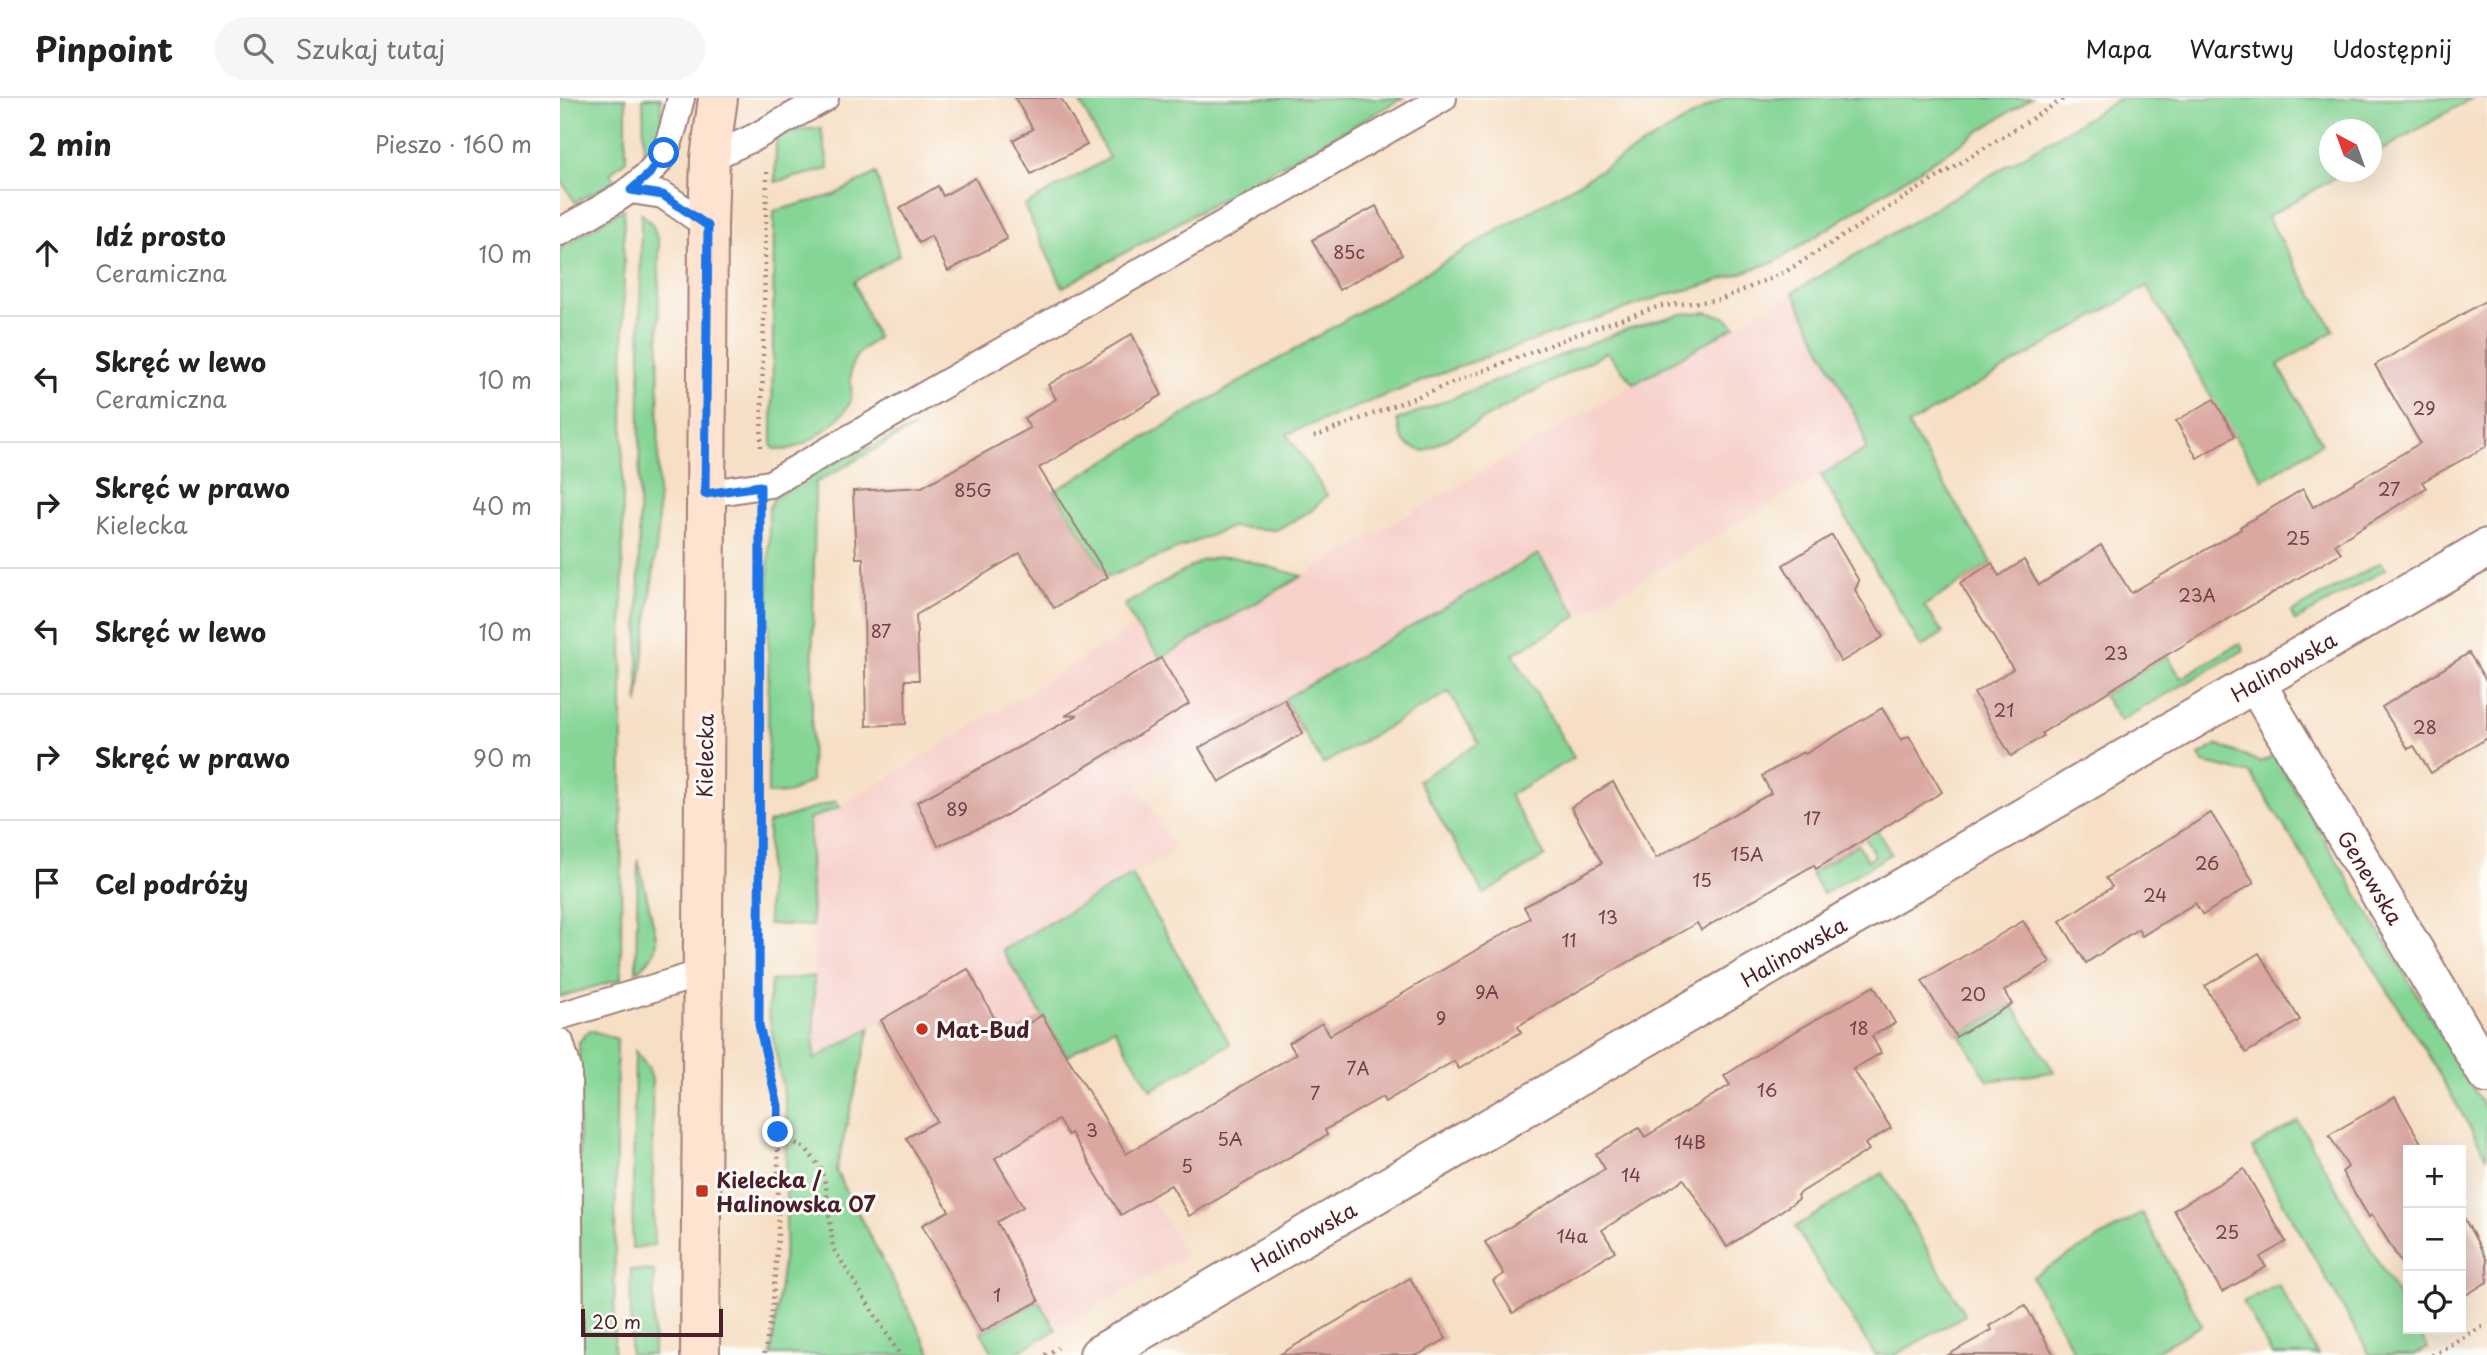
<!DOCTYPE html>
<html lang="pl">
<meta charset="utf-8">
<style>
body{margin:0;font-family:"Playpen Sans",sans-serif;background:#f6f6f6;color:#222}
.controls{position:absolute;right:21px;bottom:21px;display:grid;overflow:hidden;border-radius:0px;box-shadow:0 7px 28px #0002}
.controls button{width:63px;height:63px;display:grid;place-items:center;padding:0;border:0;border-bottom:2px solid #e0e0e0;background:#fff;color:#222;font:35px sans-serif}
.compass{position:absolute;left:1759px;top:21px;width:63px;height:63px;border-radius:50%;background:#fff;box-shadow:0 7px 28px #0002;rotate:319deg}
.scale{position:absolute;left:21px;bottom:18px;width:142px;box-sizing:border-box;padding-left:7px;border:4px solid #4a1f2b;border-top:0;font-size:19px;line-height:24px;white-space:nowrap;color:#4a1f2b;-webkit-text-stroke:5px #fdfcf7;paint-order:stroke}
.stop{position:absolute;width:21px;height:21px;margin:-16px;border:5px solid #1a73e8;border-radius:50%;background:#fff}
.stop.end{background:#1a73e8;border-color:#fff;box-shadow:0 2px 7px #0008}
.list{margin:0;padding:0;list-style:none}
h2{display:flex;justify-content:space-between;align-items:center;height:91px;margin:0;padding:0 28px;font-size:30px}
h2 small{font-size:23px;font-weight:400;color:#767676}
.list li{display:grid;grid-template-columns:46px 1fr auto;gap:21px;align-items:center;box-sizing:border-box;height:126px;padding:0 28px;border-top:2px solid #e0e0e0}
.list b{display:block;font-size:26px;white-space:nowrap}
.list p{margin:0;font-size:23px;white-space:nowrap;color:#767676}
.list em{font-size:23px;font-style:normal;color:#767676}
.icon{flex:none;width:38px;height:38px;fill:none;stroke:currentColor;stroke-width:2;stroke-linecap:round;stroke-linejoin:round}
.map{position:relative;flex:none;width:1927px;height:1257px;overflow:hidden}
header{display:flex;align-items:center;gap:42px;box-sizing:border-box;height:98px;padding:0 35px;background:#fff;border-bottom:2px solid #e0e0e0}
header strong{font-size:33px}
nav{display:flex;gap:38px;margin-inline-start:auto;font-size:24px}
.search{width:490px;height:63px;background:#f6f6f6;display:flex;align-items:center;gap:18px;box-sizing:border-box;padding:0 24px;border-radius:38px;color:#767676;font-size:26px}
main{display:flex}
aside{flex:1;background:#fff}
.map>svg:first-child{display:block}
</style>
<header>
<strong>Pinpoint</strong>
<div class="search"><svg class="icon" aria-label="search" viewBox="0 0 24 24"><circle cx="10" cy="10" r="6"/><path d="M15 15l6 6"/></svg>Szukaj tutaj</div>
<nav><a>Mapa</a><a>Warstwy</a><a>Udostępnij</a></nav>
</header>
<main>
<aside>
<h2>2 min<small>Pieszo · 160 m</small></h2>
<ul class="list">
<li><svg class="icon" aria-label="ahead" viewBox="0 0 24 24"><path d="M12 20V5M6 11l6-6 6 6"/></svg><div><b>Idź prosto</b><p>Ceramiczna</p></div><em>10 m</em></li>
<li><svg class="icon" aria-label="left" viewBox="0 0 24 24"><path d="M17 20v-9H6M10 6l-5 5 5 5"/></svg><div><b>Skręć w lewo</b><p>Ceramiczna</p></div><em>10 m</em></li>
<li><svg class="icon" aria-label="right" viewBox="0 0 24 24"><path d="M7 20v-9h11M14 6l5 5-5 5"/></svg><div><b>Skręć w prawo</b><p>Kielecka</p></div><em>40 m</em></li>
<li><svg class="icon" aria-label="left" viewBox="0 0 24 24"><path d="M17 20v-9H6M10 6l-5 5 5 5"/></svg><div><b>Skręć w lewo</b></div><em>10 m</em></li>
<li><svg class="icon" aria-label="right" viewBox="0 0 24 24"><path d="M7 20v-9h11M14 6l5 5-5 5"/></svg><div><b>Skręć w prawo</b></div><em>90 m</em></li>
<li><svg class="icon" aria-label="arrive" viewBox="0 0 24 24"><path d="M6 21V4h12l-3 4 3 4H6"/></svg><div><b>Cel podróży</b></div></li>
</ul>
</aside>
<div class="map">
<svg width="1927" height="1257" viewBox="0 0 1927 1257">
<rect width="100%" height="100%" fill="#fdfcf7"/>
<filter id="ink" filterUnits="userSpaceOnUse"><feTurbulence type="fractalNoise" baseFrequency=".0143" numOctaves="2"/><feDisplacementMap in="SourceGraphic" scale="14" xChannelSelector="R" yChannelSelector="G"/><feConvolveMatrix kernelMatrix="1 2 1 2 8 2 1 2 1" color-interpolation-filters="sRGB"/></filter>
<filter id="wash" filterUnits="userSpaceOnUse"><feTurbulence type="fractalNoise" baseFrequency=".00686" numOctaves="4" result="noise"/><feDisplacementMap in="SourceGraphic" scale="28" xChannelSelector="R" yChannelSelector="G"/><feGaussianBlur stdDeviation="1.57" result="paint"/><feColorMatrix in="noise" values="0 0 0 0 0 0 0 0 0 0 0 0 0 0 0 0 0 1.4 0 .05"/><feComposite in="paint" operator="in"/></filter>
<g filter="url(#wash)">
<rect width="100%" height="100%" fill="#f6dfc5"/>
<polygon fill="#f7d0ca" points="1233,194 1302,331 1306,351 1018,518 977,456 639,650 578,687 616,752 442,852 626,1157 496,1232 437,1124 321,923 254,961 254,878 249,720 280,709 576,528 602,559"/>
<g fill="#85d595" stroke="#687a60" stroke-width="2">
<polygon points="0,0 66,0 66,62 50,75 56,83 15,104 0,81"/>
<path d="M 83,0 L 101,0 C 101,23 108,43 84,55 Z"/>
<polygon points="518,0 843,0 503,189 464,108 549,60"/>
<polygon points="1163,0 1471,0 1217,163 1139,189 1105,197 906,266 727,336 767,397 751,413 716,432 671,429 548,479 494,393"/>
<polygon points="1561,0 1912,0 1812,58 1812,32 1770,32 1770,74 1785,74 1707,119 1774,233 1718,267 1762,345 1703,382 1675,340 1587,188 1348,327 1432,465 1364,508 1383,535 1361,549 1261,377 1306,351 1302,331 1233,194"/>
<polygon points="261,30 269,71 215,84 216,43 219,37 234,32"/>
<path d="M 316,75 L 339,157 L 294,184 L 317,240 C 309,246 299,252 294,262 C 287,275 294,290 290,304 C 284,322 232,363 212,349 L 214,113 L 274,97 Z"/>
<polygon points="64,111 61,881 0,899 0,150"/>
<polygon points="81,115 92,126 99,145 98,434 78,606"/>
<path d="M 1147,214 L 1167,220 L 1175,228 L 1074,286 L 1047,254 L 865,353 C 844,349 841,343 837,322 L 1067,231 L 1121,216 Z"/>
<polygon points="355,329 255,385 251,683 229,695 208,696 209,410 214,400 258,372"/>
<polygon points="978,456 1018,518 953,556 1014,660 949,697 985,758 924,796 858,682 919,645 889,594 763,666 724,601"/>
<polygon points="660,459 674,459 742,478 601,560 576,528 564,507 643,462"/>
<polygon points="1821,464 1826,471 1735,523 1731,515"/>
<polygon points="1680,545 1684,552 1560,623 1543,597 1607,557 1621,580"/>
<polygon points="1657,647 1701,664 1714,657 1927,1014 1927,1059 1864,950 1691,676 1644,665 1639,657"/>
<polygon points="276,703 280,709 249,721 252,828 208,826 208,725"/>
<polygon points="1313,725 1331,756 1263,796 1251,776 1298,746 1307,763 1315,758 1301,732"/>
<path d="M 78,761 L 96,838 C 97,855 89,864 76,874 Z"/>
<polygon points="572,777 670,946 591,992 554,930 507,958 442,852"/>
<polygon points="254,878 254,961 310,930 276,1073 372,1257 211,1257 226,1139 226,1008 208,913 211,883"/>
<polygon points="1452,906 1494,974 1428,983 1400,937"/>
<polygon points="30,932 57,941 54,1257 19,1257 19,944"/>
<polygon points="75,953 89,971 92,982 94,1147 72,1150"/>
<polygon points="1738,1023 1848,1216 1848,1231 1857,1231 1868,1250 1854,1257 1810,1257 1692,1050"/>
<polygon points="1323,1075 1405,1217 1335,1257 1315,1257 1235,1129"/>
<polygon points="1582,1115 1642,1227 1589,1257 1516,1257 1472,1179"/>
<polygon points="71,1172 94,1173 93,1257 70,1257"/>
<polygon points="1718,1186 1758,1257 1712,1257 1683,1204"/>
<polygon points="479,1203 496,1232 453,1257 434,1257 421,1234"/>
</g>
<g id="blocks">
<g fill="#daa7a1">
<polygon points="455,0 501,0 527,47 471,76 453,42 473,31"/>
<polygon points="415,80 447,141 388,173 371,138 359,145 340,110 378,88 383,98"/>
<polygon points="816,108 842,157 779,192 752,142"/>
<polygon points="1927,202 1927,348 1862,384 1866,390 1775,446 1781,455 1600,561 1482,635 1483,638 1451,658 1414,595 1453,571 1400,485 1432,465 1439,478 1464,462 1479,487 1541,447 1571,495 1681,431 1680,429 1743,391 1753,409 1860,345 1815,267"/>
<polygon points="572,236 602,297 479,370 548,479 494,510 460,455 356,517 359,582 345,582 346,626 306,628 303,460 296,460 293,393 362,389 470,330 464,320 496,301 488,287"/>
<polygon points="1654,301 1675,338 1637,360 1616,323"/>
<polygon points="1272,437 1299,483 1295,492 1323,539 1281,564 1223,467"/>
<polygon points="1909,555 1927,584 1927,640 1871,675 1854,648 1848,651 1822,609"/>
<polygon points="601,560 629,606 438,722 378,748 357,704 518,617 505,618"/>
<polygon points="724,601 743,635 659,684 639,650"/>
<polygon points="1322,610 1341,642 1349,638 1382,694 1256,771 1254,767 1141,832 1137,825 1053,873 958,928 961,934 899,971 894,963 825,1004 822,999 765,1032 767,1037 629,1118 611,1087 561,1117 511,1035 508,1037 498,1022 435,1060 463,1109 437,1124 479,1203 421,1234 362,1127 389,1113 346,1040 377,1023 321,922 408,871 445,940 482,917 566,1056 736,956 729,945 762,925 770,937 837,899 970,820 964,809 1042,765 1011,709 1053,684 1096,760 1211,695 1202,678 1243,654 1245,656"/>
<polygon points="1651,715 1694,785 1643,817 1635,805 1582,838 1578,831 1526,865 1500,823 1552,789 1546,780"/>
<polygon points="1463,823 1490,864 1444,893 1452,906 1396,939 1362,883"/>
<polygon points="1699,855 1740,922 1686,955 1645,888"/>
<polygon points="1314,888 1335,925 1312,938 1321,955 1293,971 1331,1030 1305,1046 1309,1052 1237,1097 1239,1101 1167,1149 1124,1081 1042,1132 1055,1153 953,1215 933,1183 944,1176 925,1144 1045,1071 1036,1056 1079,1030 1085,1039 1170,987 1164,978 1205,951"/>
<polygon points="1835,999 1865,1052 1848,1052 1848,1176 1812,1117 1809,1119 1782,1074 1788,1069 1769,1037"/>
<polygon points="1684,1071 1726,1144 1700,1159 1706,1169 1662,1194 1614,1112"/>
<polygon points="1901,1114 1927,1162 1927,1184 1901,1200"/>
<polygon points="850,1180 886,1241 858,1257 719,1257"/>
<polygon points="1465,1207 1494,1257 1388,1257 1432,1232 1429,1228"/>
</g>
</g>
</g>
<g filter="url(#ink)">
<use href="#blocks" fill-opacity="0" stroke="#a07f78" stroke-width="2"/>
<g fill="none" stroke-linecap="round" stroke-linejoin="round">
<g stroke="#a07f78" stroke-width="30">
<g id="service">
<polyline points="150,60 195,39 265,0"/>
<polyline points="71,92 103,97 148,128"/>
<path d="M 0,134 C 36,112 80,94 103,57 C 112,41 116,18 121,0"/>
<polyline points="145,396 210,386 883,0"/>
<polyline points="0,918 143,875"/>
<polyline points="0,944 8,971 10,1257"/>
</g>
</g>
<g stroke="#a07f78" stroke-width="42">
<g id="minor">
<polyline points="1695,584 1927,976"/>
<polyline points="539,1257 1927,450"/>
</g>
</g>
<g stroke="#a07f78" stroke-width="42">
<polyline id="secondary" points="140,1257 148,128 150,60 158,0"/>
</g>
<g stroke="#a07f78" stroke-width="4.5" stroke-dasharray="2 5" stroke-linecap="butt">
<polyline points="754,339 1023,234 1100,208 1160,202 1225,174 1505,0"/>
<polyline points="201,349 207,74"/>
<polyline points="200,424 199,927 218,1008 218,1139 212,1213 204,1257"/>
<polyline points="218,1034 247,1052 260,1069 266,1088 273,1150 340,1257"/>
<polyline points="485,1257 498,1250"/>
<polyline points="1872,1257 1927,1226"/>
</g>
<use href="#service" stroke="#fff" stroke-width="26"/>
<use href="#minor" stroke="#fff" stroke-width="38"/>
<use href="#secondary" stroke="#fee3d1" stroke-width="38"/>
</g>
</g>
<g fill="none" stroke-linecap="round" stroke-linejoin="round" filter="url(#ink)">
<polyline stroke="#1a73e8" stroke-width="9" points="104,55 89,76 71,92 103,97 148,128 145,396 200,388 199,927 218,1008 218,1034"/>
</g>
<g fill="#c8321e" stroke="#fdfcf7" stroke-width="2.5">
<circle cx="362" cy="931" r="7"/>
<rect x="135" y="1086" width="14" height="14" rx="3.5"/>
</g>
<g text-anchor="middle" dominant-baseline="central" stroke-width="6" stroke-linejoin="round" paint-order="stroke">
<g font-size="18" fill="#6e4148">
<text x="789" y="153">85c</text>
<text x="1864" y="309">29</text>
<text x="1829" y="390">27</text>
<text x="413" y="391">85G</text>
<text x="1738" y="439">25</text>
<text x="1637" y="496">23A</text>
<text x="321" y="532">87</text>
<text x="1556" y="554">23</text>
<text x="1444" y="611">21</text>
<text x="1865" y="628">28</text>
<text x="397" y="710">89</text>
<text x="1252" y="719">17</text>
<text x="1187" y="755">15A</text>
<text x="1647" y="764">26</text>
<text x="1142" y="781">15</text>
<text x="1595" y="796">24</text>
<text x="1048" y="818">13</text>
<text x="1009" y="841">11</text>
<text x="927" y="893">9A</text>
<text x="1413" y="895">20</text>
<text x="881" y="919">9</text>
<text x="1299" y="929">18</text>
<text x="798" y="969">7A</text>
<text x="1207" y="991">16</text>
<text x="755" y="994">7</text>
<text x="532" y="1031">3</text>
<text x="670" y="1040">5A</text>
<text x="1130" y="1043">14B</text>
<text x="627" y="1067">5</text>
<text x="1071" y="1076">14</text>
<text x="1667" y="1133">25</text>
<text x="1012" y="1137">14a</text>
<text x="437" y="1196">1</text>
</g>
<g font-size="21" fill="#4a1f2b" stroke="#fdfcf7">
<text transform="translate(1723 568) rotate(-30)">Halinowska</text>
<text transform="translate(144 658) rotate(-89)">Kielecka</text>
<text transform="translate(1811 779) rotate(59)">Genewska</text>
<text transform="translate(1233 853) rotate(-30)">Halinowska</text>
<text transform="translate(743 1138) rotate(-30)">Halinowska</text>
</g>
<g font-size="21" font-weight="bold" fill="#4a1f2b" stroke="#fdfcf7" text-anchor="start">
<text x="376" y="931">Mat-Bud</text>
<text x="156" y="1081">Kielecka /<tspan x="156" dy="24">Halinowska 07</tspan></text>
</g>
</g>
</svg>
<div class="controls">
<button>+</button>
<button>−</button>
<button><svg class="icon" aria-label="locate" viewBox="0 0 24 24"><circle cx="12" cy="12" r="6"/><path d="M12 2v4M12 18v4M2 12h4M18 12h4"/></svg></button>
</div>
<svg class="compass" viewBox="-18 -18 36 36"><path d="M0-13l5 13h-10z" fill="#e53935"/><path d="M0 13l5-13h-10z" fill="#767676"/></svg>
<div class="scale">20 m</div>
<div class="stop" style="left:104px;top:55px"></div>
<div class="stop end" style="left:218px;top:1034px"></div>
</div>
</main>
